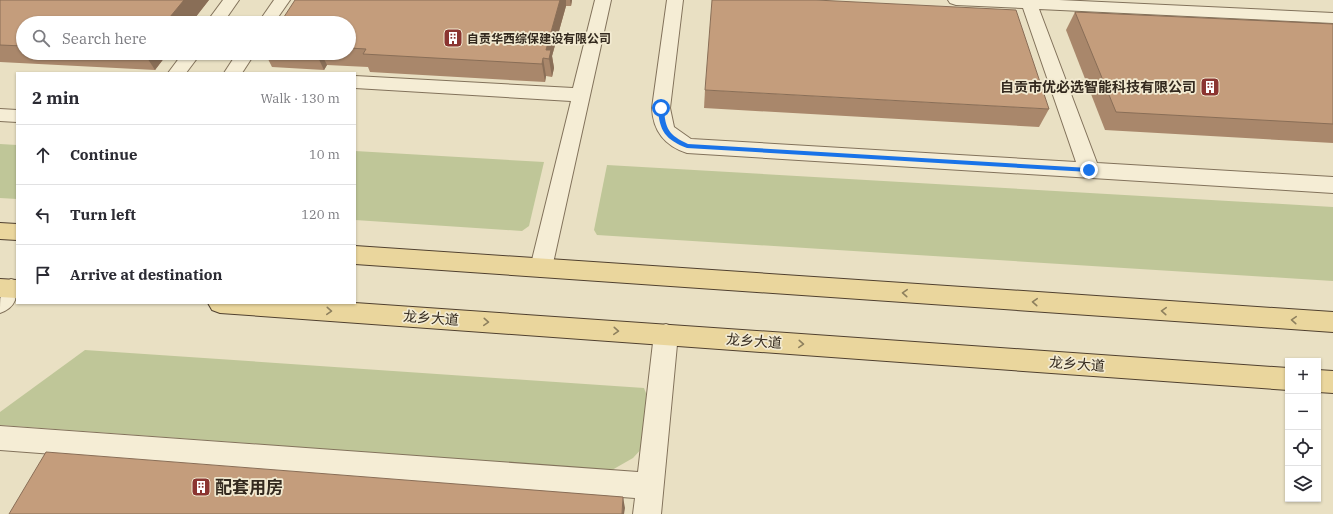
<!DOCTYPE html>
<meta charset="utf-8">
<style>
body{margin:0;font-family:"IBM Plex Serif","Noto Sans SC",serif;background:#f7f7f7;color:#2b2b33}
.controls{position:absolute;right:12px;bottom:12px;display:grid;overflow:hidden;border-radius:0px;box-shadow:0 1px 3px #0004}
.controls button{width:36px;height:36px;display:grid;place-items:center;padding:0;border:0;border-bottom:1px solid #e1e1e2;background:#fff;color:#2b2b33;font:20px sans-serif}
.stop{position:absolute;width:12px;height:12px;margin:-9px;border:3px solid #1a73e8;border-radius:50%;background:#fff}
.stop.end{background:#1a73e8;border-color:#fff;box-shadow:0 1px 4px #0008}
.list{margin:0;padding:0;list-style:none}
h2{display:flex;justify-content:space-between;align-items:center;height:52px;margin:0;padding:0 16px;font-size:17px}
h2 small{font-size:13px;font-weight:400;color:#7c7c81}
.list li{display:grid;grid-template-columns:26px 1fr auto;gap:12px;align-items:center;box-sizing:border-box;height:60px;padding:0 16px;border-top:1px solid #e1e1e2}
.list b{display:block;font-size:15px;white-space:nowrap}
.list em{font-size:13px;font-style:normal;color:#7c7c81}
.icon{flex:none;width:22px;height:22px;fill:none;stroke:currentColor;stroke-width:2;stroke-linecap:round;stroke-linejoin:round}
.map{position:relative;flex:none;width:1333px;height:514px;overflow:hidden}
.search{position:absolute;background:#fff;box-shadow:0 1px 3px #0004;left:16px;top:16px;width:340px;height:44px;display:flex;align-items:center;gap:10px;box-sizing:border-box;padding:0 14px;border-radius:22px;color:#7c7c81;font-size:15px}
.panel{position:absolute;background:#fff;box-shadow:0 1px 3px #0004;left:16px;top:72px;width:340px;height:232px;border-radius:0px}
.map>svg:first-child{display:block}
</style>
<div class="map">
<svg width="1333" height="514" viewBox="0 0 1333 514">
<rect width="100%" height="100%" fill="#e9e0c3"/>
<g fill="#bfc698">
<polygon points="0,144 17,145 17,199 0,198"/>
<polygon points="355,151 544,162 529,226 522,231 355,220"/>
<polygon points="607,165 1333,207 1333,281 597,235 594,230"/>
<polygon points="85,350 644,388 649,401 644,446 633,458 612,470 0,425 0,412"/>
</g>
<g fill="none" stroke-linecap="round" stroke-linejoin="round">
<g stroke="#82725b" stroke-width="2">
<g id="minor">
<polygon points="223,0 239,0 223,23 206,23"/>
<polygon points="274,0 290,0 274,23 258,23"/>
<polygon points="595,0 611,0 552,268 549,274 541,277 533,274 530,268 571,101 355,88 355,76 573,88"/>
<path d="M 667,0 L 683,0 L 670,108 L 674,127 L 691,139 L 1076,162 L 1023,8 L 956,5 L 950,3 L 948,0 L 1059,0 L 1333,13 L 1333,23 L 1039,9 L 1097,163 L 1333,177 L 1333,193 L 687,153 C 665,146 653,131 652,108 Z"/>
<polygon points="183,53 201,53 186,73 168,73"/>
<polygon points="237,53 255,53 242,73 224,73"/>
<polygon points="0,109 17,110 17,122 0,121"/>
<path d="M 11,279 L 17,281 C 17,296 17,307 0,313 C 0,297 0,284 11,279 Z"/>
<polygon points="666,324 674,327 678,334 661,514 633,514 635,498 0,450 0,426 638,472 654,334 658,327"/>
</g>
</g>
<g stroke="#50402f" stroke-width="2">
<g id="major">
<polygon points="0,223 17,224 17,240 0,239"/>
<polygon points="355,246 1333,312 1333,332 355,264"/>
<polygon points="0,279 17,280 17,298 0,297"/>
<polygon points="208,303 355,303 1288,368 1288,390 220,313 212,310"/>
<polygon points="1318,370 1333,371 1333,393 1318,392"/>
</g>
</g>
<use href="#minor" fill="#f5edd5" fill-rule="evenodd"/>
<use href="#major" fill="#ead69d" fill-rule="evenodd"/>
</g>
<g fill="#a9876b">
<polygon points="0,0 209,0 191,23 23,23 23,53 168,53 155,70 0,62"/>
<polygon points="295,0 572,0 571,6 566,6 552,56 554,68 552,77 546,76 545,82 370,72 368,67 327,65 324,70 272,67 265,53 349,53 349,23"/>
<polygon points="1075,12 1333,24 1333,143 1105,130 1066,30"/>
<polygon points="705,90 1049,109 1039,127 704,108"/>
</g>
<g fill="#896e57">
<polygon points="184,0 209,0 191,23 165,23"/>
<polygon points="560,0 566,0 566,6 552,56 554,68 552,77 549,59 546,50"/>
<polygon points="570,0 572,0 571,6"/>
<polygon points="144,53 168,53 155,70"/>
<polygon points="316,53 321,53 327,65 324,70"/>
<polygon points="543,58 546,76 545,82 542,64"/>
<polygon points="623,497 625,508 624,514 622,514"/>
</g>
<g fill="#c49d7c" stroke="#896e57">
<polygon points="0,0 184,0 165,23 23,23 23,46 0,45"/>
<polygon points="295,0 560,0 546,50 551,50 549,59 543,58 542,64 363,54 366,49 349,48 349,23 280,23"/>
<polygon points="712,0 816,0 1016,10 1049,109 705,90"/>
<polygon points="1075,12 1333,24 1333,124 1116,112"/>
<polygon points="46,452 623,497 622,514 9,514"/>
</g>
<defs><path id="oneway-chevron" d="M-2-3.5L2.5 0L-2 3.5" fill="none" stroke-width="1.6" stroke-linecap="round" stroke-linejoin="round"/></defs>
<g stroke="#8e805e">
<use href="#oneway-chevron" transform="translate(905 293) rotate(-176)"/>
<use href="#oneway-chevron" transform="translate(1035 302) rotate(-176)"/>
<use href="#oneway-chevron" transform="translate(329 311) rotate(4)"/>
<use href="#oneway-chevron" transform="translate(1164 311) rotate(-176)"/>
<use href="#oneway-chevron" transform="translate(1294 320) rotate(-176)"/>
<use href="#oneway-chevron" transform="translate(486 322) rotate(4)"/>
<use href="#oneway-chevron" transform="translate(616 331) rotate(4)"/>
<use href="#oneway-chevron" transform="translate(801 344) rotate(4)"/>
</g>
<path fill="#1a73e8" d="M 661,106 L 664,108 C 665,129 669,135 688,144 L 1089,168 L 1092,170 L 1089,172 L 687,148 C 666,140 659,131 658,108 Z"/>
<defs>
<g id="building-square" transform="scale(1)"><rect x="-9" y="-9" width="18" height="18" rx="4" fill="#8b3531" stroke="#f2ead1"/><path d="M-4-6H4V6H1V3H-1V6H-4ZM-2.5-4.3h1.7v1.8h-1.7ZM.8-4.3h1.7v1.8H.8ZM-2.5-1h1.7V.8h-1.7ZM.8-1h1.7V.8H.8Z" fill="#fff"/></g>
</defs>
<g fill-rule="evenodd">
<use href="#building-square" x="453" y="38"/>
<use href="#building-square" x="1210" y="87"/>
<use href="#building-square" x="201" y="487"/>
</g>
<g text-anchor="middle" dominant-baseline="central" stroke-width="3.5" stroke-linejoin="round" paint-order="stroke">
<g font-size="12" font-weight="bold" fill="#33291e" stroke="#f2ead1" text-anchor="start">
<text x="467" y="38">自贡华西综保建设有限公司</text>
</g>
<g font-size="14" font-weight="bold" fill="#33291e" stroke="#f2ead1" text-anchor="end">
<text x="1196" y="87">自贡市优必选智能科技有限公司</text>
</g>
<g font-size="14" fill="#33291e" stroke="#f2ead1">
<text transform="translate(431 318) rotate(4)">龙乡大道</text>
<text transform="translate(754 341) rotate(4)">龙乡大道</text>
<text transform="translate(1077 364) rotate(4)">龙乡大道</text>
</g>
<g font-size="17" font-weight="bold" fill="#33291e" stroke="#f2ead1" text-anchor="start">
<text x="215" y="487">配套用房</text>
</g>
</g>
</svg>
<div class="controls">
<button>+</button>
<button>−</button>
<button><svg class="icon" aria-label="locate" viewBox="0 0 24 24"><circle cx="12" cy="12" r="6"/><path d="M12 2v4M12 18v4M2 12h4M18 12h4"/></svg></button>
<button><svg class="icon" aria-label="layers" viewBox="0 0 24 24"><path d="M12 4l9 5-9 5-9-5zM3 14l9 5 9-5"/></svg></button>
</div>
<div class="stop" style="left:661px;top:108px"></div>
<div class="stop end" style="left:1089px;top:170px"></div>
<div class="search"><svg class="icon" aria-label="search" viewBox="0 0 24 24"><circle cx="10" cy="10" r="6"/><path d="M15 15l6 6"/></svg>Search here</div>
<section class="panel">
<h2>2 min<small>Walk · 130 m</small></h2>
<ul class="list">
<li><svg class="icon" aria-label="ahead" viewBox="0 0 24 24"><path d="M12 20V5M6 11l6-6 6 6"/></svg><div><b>Continue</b></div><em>10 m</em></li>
<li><svg class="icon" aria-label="left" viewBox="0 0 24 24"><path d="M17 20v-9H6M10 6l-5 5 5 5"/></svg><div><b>Turn left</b></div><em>120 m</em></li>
<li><svg class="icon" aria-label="arrive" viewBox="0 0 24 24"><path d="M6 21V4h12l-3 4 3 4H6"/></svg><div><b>Arrive at destination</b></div></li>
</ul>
</section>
</div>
